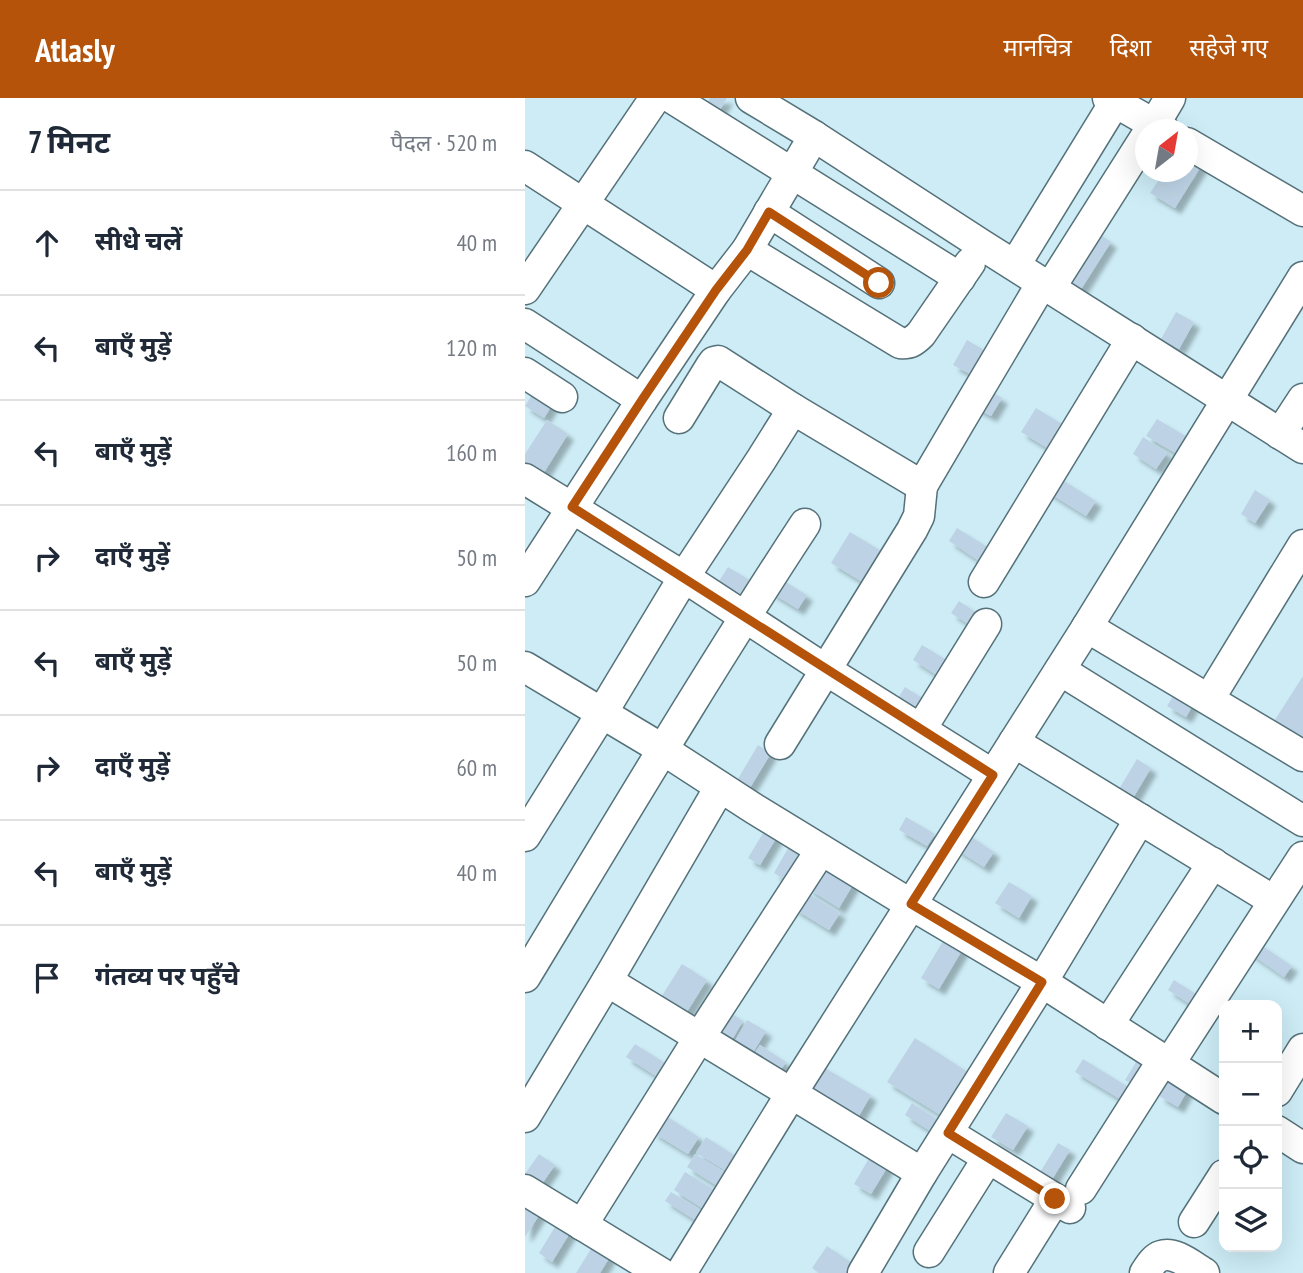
<!DOCTYPE html>
<html lang="hi">
<meta charset="utf-8">
<style>
body{margin:0;font-family:"PT Sans Narrow","Noto Sans Devanagari",sans-serif;background:#f2f2f3;color:#1f2937}
.controls{position:absolute;right:21px;bottom:21px;display:grid;overflow:hidden;border-radius:14px;box-shadow:0 7px 28px #0002}
.controls button{width:63px;height:63px;display:grid;place-items:center;padding:0;border:0;border-bottom:2px solid #e0e1e3;background:#fff;color:#1f2937;font:35px sans-serif}
.compass{position:absolute;left:610px;top:21px;width:63px;height:63px;border-radius:50%;background:#fff;box-shadow:0 7px 28px #0002;rotate:31deg}
.stop{position:absolute;width:21px;height:21px;margin:-16px;border:5px solid #b45309;border-radius:50%;background:#fff}
.stop.end{background:#b45309;border-color:#fff;box-shadow:0 2px 7px #0008}
.list{margin:0;padding:0;list-style:none}
h2{display:flex;justify-content:space-between;align-items:center;height:91px;margin:0;padding:0 28px;font-size:30px}
h2 small{font-size:23px;font-weight:400;color:#747a83}
.list li{display:grid;grid-template-columns:46px 1fr auto;gap:21px;align-items:center;box-sizing:border-box;height:105px;padding:0 28px;border-top:2px solid #e0e1e3}
.list b{display:block;font-size:26px;white-space:nowrap}
.list em{font-size:23px;font-style:normal;color:#747a83}
.icon{flex:none;width:38px;height:38px;fill:none;stroke:currentColor;stroke-width:2;stroke-linecap:round;stroke-linejoin:round}
.map{position:relative;flex:none;width:778px;height:1175px;overflow:hidden}
header{display:flex;align-items:center;gap:42px;box-sizing:border-box;height:98px;padding:0 35px;background:#b45309;color:#fff}
header strong{font-size:33px}
nav{display:flex;gap:38px;margin-inline-start:auto;font-size:24px}
main{display:flex}
aside{flex:1;background:#fff}
.map>svg:first-child{display:block}
</style>
<header>
<strong>Atlasly</strong>
<nav><a>मानचित्र</a><a>दिशा</a><a>सहेजे गए</a></nav>
</header>
<main>
<aside>
<h2>7 मिनट<small>पैदल · 520 m</small></h2>
<ul class="list">
<li><svg class="icon" aria-label="ahead" viewBox="0 0 24 24"><path d="M12 20V5M6 11l6-6 6 6"/></svg><div><b>सीधे चलें</b></div><em>40 m</em></li>
<li><svg class="icon" aria-label="left" viewBox="0 0 24 24"><path d="M17 20v-9H6M10 6l-5 5 5 5"/></svg><div><b>बाएँ मुड़ें</b></div><em>120 m</em></li>
<li><svg class="icon" aria-label="left" viewBox="0 0 24 24"><path d="M17 20v-9H6M10 6l-5 5 5 5"/></svg><div><b>बाएँ मुड़ें</b></div><em>160 m</em></li>
<li><svg class="icon" aria-label="right" viewBox="0 0 24 24"><path d="M7 20v-9h11M14 6l5 5-5 5"/></svg><div><b>दाएँ मुड़ें</b></div><em>50 m</em></li>
<li><svg class="icon" aria-label="left" viewBox="0 0 24 24"><path d="M17 20v-9H6M10 6l-5 5 5 5"/></svg><div><b>बाएँ मुड़ें</b></div><em>50 m</em></li>
<li><svg class="icon" aria-label="right" viewBox="0 0 24 24"><path d="M7 20v-9h11M14 6l5 5-5 5"/></svg><div><b>दाएँ मुड़ें</b></div><em>60 m</em></li>
<li><svg class="icon" aria-label="left" viewBox="0 0 24 24"><path d="M17 20v-9H6M10 6l-5 5 5 5"/></svg><div><b>बाएँ मुड़ें</b></div><em>40 m</em></li>
<li><svg class="icon" aria-label="arrive" viewBox="0 0 24 24"><path d="M6 21V4h12l-3 4 3 4H6"/></svg><div><b>गंतव्य पर पहुँचे</b></div></li>
</ul>
</aside>
<div class="map">
<svg width="778" height="1175" viewBox="0 0 778 1175">
<defs>
<filter id="shadow"><feDropShadow dx="6" dy="6" stdDeviation="2" flood-color="#0004"/></filter>
</defs>
<rect width="100%" height="100%" fill="#cdecf6"/>
<g fill="#bdd3e5" filter="url(#shadow)">
<polygon points="185,0 202,0 189,22 177,14"/>
<polygon points="662,55 678,65 650,110 625,95 639,74 662,74"/>
<polygon points="568,132 586,144 553,196 534,184"/>
<polygon points="651,214 669,224 654,251 636,241"/>
<polygon points="442,242 471,259 458,283 428,267"/>
<polygon points="13,287 32,299 19,320 0,308"/>
<polygon points="460,290 477,300 466,318 449,309"/>
<polygon points="511,310 547,332 532,356 496,334"/>
<polygon points="632,321 664,340 654,357 621,338"/>
<polygon points="22,322 43,336 13,384 0,376 0,356"/>
<polygon points="618,339 642,355 631,371 608,356"/>
<polygon points="531,378 571,403 561,418 521,393"/>
<polygon points="730,392 745,402 730,425 716,416"/>
<polygon points="432,430 469,453 460,467 424,443"/>
<polygon points="325,434 363,457 344,488 306,465"/>
<polygon points="203,469 228,484 214,506 189,491"/>
<polygon points="254,480 282,497 273,511 245,494"/>
<polygon points="434,503 458,519 451,531 426,515"/>
<polygon points="397,547 428,566 418,581 388,562"/>
<polygon points="778,578 778,648 746,628"/>
<polygon points="655,587 673,598 661,619 642,608"/>
<polygon points="380,589 407,606 395,627 367,610"/>
<polygon points="233,647 246,655 220,698 207,691"/>
<polygon points="612,661 626,670 602,710 588,701"/>
<polygon points="381,719 410,736 402,748 374,732"/>
<polygon points="241,730 253,737 235,767 223,760"/>
<polygon points="439,734 469,754 459,769 429,750"/>
<polygon points="267,743 287,755 269,787 249,775"/>
<polygon points="296,766 329,785 314,810 282,790"/>
<polygon points="484,784 507,798 494,820 470,805"/>
<polygon points="279,793 315,815 304,832 268,810"/>
<polygon points="421,838 439,849 414,891 396,880"/>
<polygon points="730,843 767,868 759,879 723,854"/>
<polygon points="157,866 182,882 158,920 133,904"/>
<polygon points="649,882 680,902 674,912 643,892"/>
<polygon points="201,912 218,923 202,950 184,939"/>
<polygon points="222,922 241,933 223,963 204,953"/>
<polygon points="390,940 449,978 422,1021 362,984"/>
<polygon points="110,946 151,972 142,985 101,959"/>
<polygon points="235,947 261,964 251,979 225,962"/>
<polygon points="616,956 634,966 618,993 600,982"/>
<polygon points="558,961 613,995 605,1007 550,974"/>
<polygon points="293,966 346,997 328,1028 275,997"/>
<polygon points="647,975 666,986 653,1009 634,998"/>
<polygon points="387,1005 421,1027 413,1038 380,1017"/>
<polygon points="481,1015 503,1028 488,1052 466,1039"/>
<polygon points="138,1016 174,1039 163,1056 127,1034"/>
<polygon points="181,1039 220,1064 211,1079 171,1055"/>
<polygon points="533,1045 545,1052 523,1088 511,1081"/>
<polygon points="350,1050 368,1060 346,1096 329,1086"/>
<polygon points="14,1056 30,1067 12,1093 0,1085 0,1076"/>
<polygon points="170,1056 210,1080 202,1094 162,1069"/>
<polygon points="160,1074 198,1097 186,1116 149,1092"/>
<polygon points="146,1094 184,1117 178,1127 140,1103"/>
<polygon points="0,1105 20,1108 0,1139"/>
<polygon points="38,1116 51,1125 27,1164 14,1155"/>
<polygon points="72,1141 89,1152 75,1175 51,1175"/>
<polygon points="302,1148 333,1169 328,1175 294,1175 287,1170"/>
</g>
<g fill="none" stroke-linecap="round" stroke-linejoin="round">
<g stroke="#557179" stroke-width="33">
<g id="minor">
<polyline points="147,0 435,180"/>
<polyline points="226,0 289,38 457,147 778,350"/>
<polyline points="583,0 639,32"/>
<polyline points="626,32 645,0"/>
<polyline points="662,45 778,113"/>
<polyline points="0,68 191,192 222,152 289,38"/>
<polyline points="244,114 354,185"/>
<path d="M 222,152 L 375,245 C 385,246 389,243 396,236 L 445,165"/>
<polyline points="490,167 590,4"/>
<polyline points="778,179 562,529 778,658"/>
<polyline points="525,190 620,40"/>
<polyline points="0,191 130,0"/>
<polyline points="0,226 117,302 191,192"/>
<polyline points="0,275 37,299"/>
<polyline points="154,320 186,268 189,264 193,263 268,311"/>
<polyline points="755,336 778,301"/>
<polyline points="0,381 159,479 236,362 268,311 397,388 434,325 517,185"/>
<polyline points="0,483 117,302"/>
<polyline points="459,484 607,241"/>
<polyline points="0,569 137,651 228,710 385,806 517,884 699,1001"/>
<polyline points="535,572 778,723"/>
<polyline points="684,601 778,447"/>
<polyline points="396,631 461,526"/>
<polyline points="489,644 749,803"/>
<polyline points="255,646 387,432 394,418 397,388"/>
<polyline points="195,689 82,883 397,1075 517,884 615,721"/>
<polyline points="0,738 77,615 159,479 301,572 468,677"/>
<path d="M 0,879 C 92,727 183,574 280,426"/>
<polyline points="583,927 688,765"/>
<polyline points="644,966 778,759"/>
<polyline points="752,993 778,951"/>
<polyline points="0,1019 82,883"/>
<polyline points="752,1033 778,1050"/>
<polyline points="423,1035 545,1110"/>
<polyline points="556,1091 638,962"/>
<polyline points="0,1092 136,1175"/>
<polyline points="669,1124 699,1077"/>
<polyline points="57,1127 174,940 296,752"/>
<polyline points="404,1154 463,1060"/>
<polyline points="156,1175 266,996 562,529"/>
<polyline points="338,1175 397,1075"/>
<polyline points="484,1175 530,1101"/>
<path d="M 620,1175 C 624,1169 629,1160 636,1158 C 650,1153 667,1168 679,1175"/>
</g>
</g>
<use href="#minor" stroke="#fff" stroke-width="30"/>
</g>
<g fill="none" stroke-linecap="round" stroke-linejoin="round">
<polyline stroke="#b45309" stroke-width="9" points="354,185 244,114 222,152 191,192 117,302 47,409 468,677 386,806 517,884 423,1035 530,1101"/>
</g>
</svg>
<div class="controls">
<button>+</button>
<button>−</button>
<button><svg class="icon" aria-label="locate" viewBox="0 0 24 24"><circle cx="12" cy="12" r="6"/><path d="M12 2v4M12 18v4M2 12h4M18 12h4"/></svg></button>
<button><svg class="icon" aria-label="layers" viewBox="0 0 24 24"><path d="M12 4l9 5-9 5-9-5zM3 14l9 5 9-5"/></svg></button>
</div>
<svg class="compass" viewBox="-18 -18 36 36"><path d="M0-13l5 13h-10z" fill="#e53935"/><path d="M0 13l5-13h-10z" fill="#747a83"/></svg>
<div class="stop" style="left:354px;top:185px"></div>
<div class="stop end" style="left:530px;top:1101px"></div>
</div>
</main>
